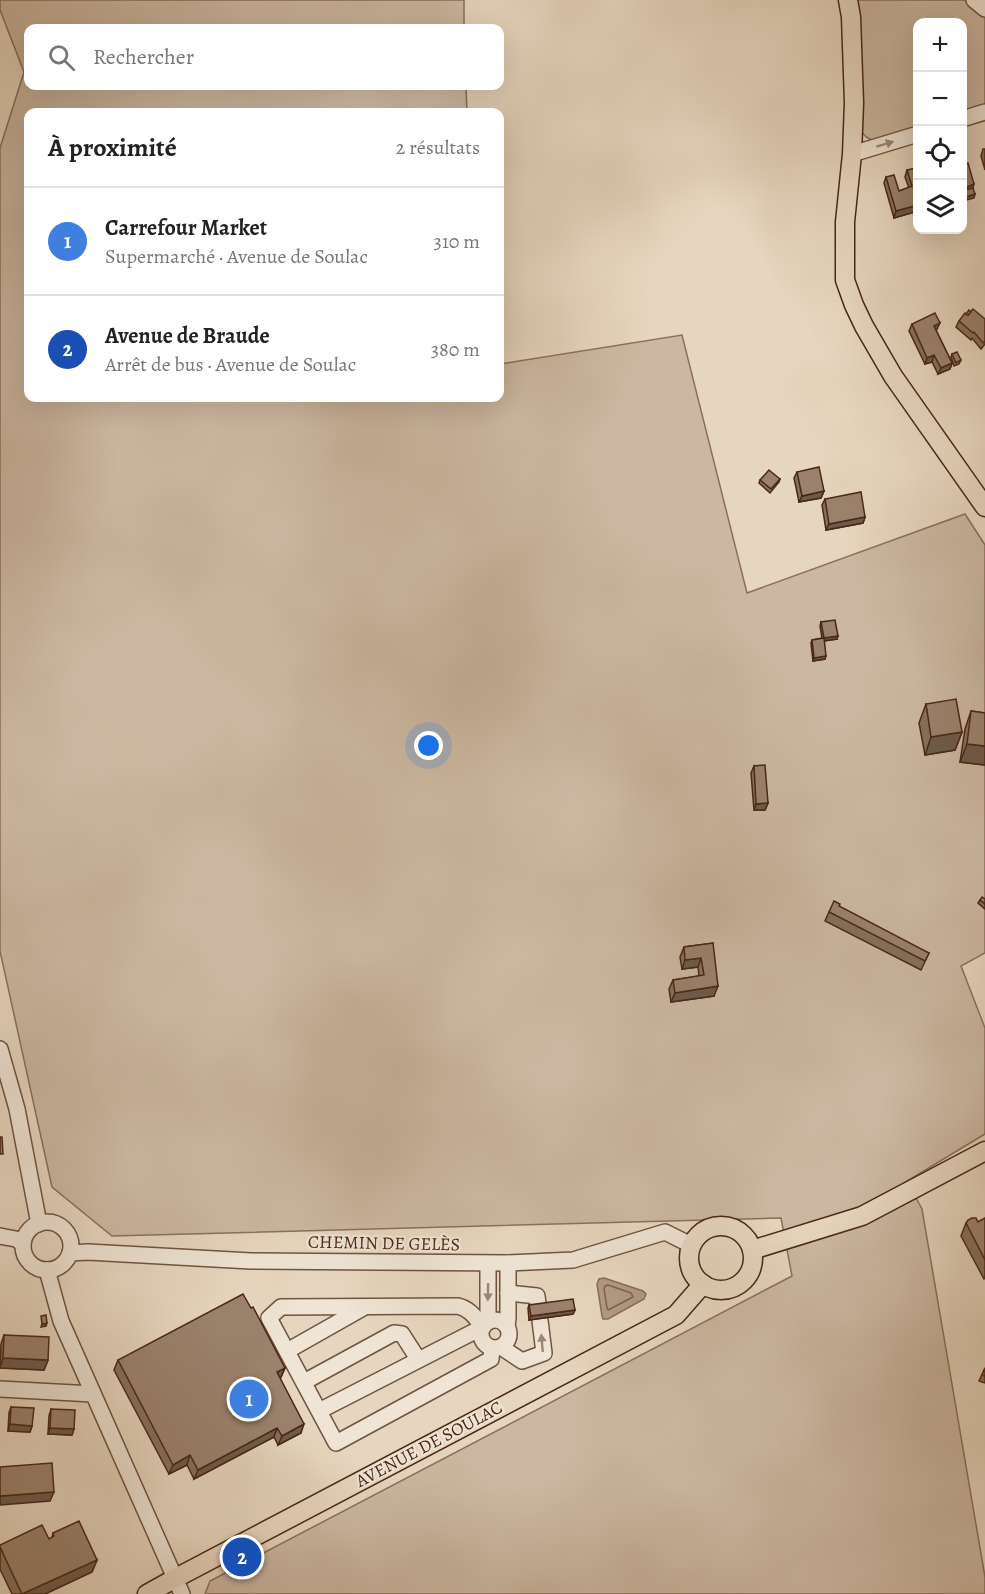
<!DOCTYPE html>
<html lang="fr">
<meta charset="utf-8">
<style>
body{margin:0;font-family:Alegreya,serif;background:#f2f2f2;color:#222}
.controls{position:absolute;right:18px;top:18px;display:grid;overflow:hidden;border-radius:12px;box-shadow:0 6px 24px #0002}
.controls button{width:54px;height:54px;display:grid;place-items:center;padding:0;border:0;border-bottom:2px solid #e0e0e0;background:#fff;color:#222;font:30px sans-serif}
.you{position:absolute;left:429px;top:746px;width:21px;height:21px;margin:-15px;border:4px solid #fff;border-radius:50%;background:#1a73e8;box-shadow:0 0 0 9px #1a73e833}
.badge{display:grid;place-items:center;width:39px;height:39px;border-radius:50%;background:#8f2418;color:#fff;font-size:20px;font-weight:700}
.pin{position:absolute;translate:-50% -50%;border:3px solid #fff;box-shadow:0 2px 6px #0006}
.list{margin:0;padding:0;list-style:none}
h2{display:flex;justify-content:space-between;align-items:center;height:78px;margin:0;padding:0 24px;font-size:26px}
h2 small{font-size:20px;font-weight:400;color:#767676}
.list li{display:grid;grid-template-columns:39px 1fr auto;gap:18px;align-items:center;box-sizing:border-box;height:108px;padding:0 24px;border-top:2px solid #e0e0e0}
.list b{display:block;font-size:22px;white-space:nowrap}
.list p{margin:0;font-size:20px;white-space:nowrap;color:#767676}
.list em{font-size:20px;font-style:normal;color:#767676}
.icon{flex:none;width:33px;height:33px;fill:none;stroke:currentColor;stroke-width:2;stroke-linecap:round;stroke-linejoin:round}
.map{position:relative;flex:none;width:985px;height:1594px;overflow:hidden}
.search{position:absolute;background:#fff;box-shadow:0 6px 24px #0002;left:24px;top:24px;width:480px;height:66px;display:flex;align-items:center;gap:15px;box-sizing:border-box;padding:0 21px;border-radius:12px;color:#767676;font-size:22px}
.panel{position:absolute;background:#fff;box-shadow:0 6px 24px #0002;left:24px;top:108px;width:480px;height:294px;border-radius:12px}
.map>svg:first-child{display:block}
</style>
<div class="map">
<svg width="985" height="1594" viewBox="0 0 985 1594">
<rect width="100%" height="100%" fill="#e7d6bf"/>
<filter id="stains"><feTurbulence type="fractalNoise" baseFrequency=".00333" numOctaves="4"/><feColorMatrix values="0 0 0 0 .2 0 0 0 0 .09 0 0 0 0 .02 0 0 0 .5 -.17"/></filter>
<radialGradient id="worn" r=".72"><stop offset=".6" stop-color="#630" stop-opacity="0"/><stop offset="1" stop-color="#630" stop-opacity=".3"/></radialGradient>
<g fill="#ccb8a2" stroke="#8a705c" stroke-width="1.5">
<polygon points="0,0 464,0 464,28 28,28 28,86 466,86 467,112 28,112 28,398 500,398 500,364 682,335 747,593 965,514 985,545 985,953 961,966 985,1028 985,1134 907,1181 922,1209 985,1577 985,1594 205,1594 210,1581 792,1276 781,1218 112,1236 52,1187 0,951 0,148 24,72 0,10"/>
<path d="M 857,0 L 968,0 L 985,13 L 985,109 L 963,116 L 962,22 L 918,22 L 917,129 C 906,132 884,141 873,140 C 867,139 864,135 861,131 Z"/>
</g>
<polygon fill="#b19a85" stroke="#876c58" stroke-width="1.5" points="604,1278 643,1291 646,1294 644,1299 608,1319 603,1319 602,1316 597,1284 599,1279"/>
<g fill="none" stroke-linecap="round" stroke-linejoin="round">
<polygon stroke="#7d604d" stroke-width="1.5" points="605,1286 608,1285 631,1293 633,1297 608,1310 607,1308 604,1289"/>
<g stroke="#705340" stroke-width="18">
<g id="minor">
<polyline points="974,0 985,9"/>
<polyline points="962,119 985,112"/>
<polyline points="852,154 918,134"/>
<polyline points="0,1049 17,1109 39,1224"/>
<circle cx="47" cy="1246" r="24"/>
<polyline points="0,1236 16,1239 23,1244"/>
<polyline points="70,1253 88,1252 251,1261 508,1263 573,1260 665,1232 691,1245"/>
<polyline points="488,1264 488,1318 490,1321"/>
<polyline points="47,1270 61,1321 182,1594"/>
<circle cx="495" cy="1334" r="14"/>
<polyline points="507,1326 508,1318 508,1263"/>
<polyline points="501,1347 522,1361 544,1353 537,1296 508,1293"/>
<polyline points="287,1351 363,1308"/>
<polyline points="304,1382 394,1333 402,1334 418,1359"/>
<polyline points="0,1389 93,1394"/>
<path d="M 319,1411 L 483,1327 C 475,1317 470,1309 458,1306 L 281,1307 L 269,1318 L 336,1443 L 491,1359 L 492,1348"/>
</g>
</g>
<g stroke="#492715" stroke-width="21">
<g id="major">
<polyline points="848,0 851,17 854,103 852,154 845,222 845,280 854,305 864,326 893,376 985,507"/>
<circle cx="721" cy="1258" r="32"/>
<polyline points="752,1250 862,1216 985,1151"/>
<polyline points="147,1594 174,1579 676,1315 703,1284"/>
</g>
</g>
<use href="#minor" stroke="#efe4d5" stroke-width="15"/>
<use href="#major" stroke="#e7d6bf" stroke-width="18"/>
</g>
<g fill="#85705e" stroke="#492715" stroke-width="1.5">
<polygon points="983,149 985,149 985,170 981,156"/>
<polygon points="907,170 918,175 918,211 894,218 884,183 886,177 899,191 909,188 905,177"/>
<polygon points="985,319 985,344 981,349 972,338 971,340 956,327 959,321"/>
<polygon points="912,324 937,329 936,330 952,363 950,369 938,374 932,362 925,364 909,331"/>
<polygon points="952,354 961,360 959,364 954,366 951,357"/>
<polygon points="797,472 824,491 821,498 799,502 794,478"/>
<polygon points="780,479 779,482 770,493 759,483 760,480"/>
<polygon points="825,499 865,517 863,523 826,530 822,505"/>
<polygon points="821,622 837,639 824,641 825,659 813,661 811,643 812,640 822,638 820,626"/>
<polygon points="926,704 962,732 955,750 925,755 919,723"/>
<polygon points="971,711 985,713 985,765 960,762 965,729"/>
<polygon points="754,766 768,803 765,810 754,810 751,773"/>
<polygon points="985,899 985,909 978,903 980,900"/>
<polygon points="829,912 929,953 921,970 825,921"/>
<polygon points="713,943 714,996 671,1002 669,989 673,980 699,976 698,967 682,969 680,957 684,947"/>
<polygon points="985,1218 985,1278 984,1279 961,1236 966,1223 978,1222"/>
<polygon points="529,1305 575,1310 573,1314 529,1320 528,1308"/>
<polygon points="4,1335 48,1360 44,1370 0,1368 1,1344"/>
<polygon points="118,1360 285,1368 281,1377 280,1378 301,1433 278,1445 274,1437 194,1479 187,1465 169,1474 114,1370"/>
<polygon points="985,1368 985,1383 979,1381"/>
<polygon points="11,1407 32,1426 30,1432 8,1431 9,1413"/>
<polygon points="51,1409 74,1429 72,1435 48,1434 49,1416"/>
<polygon points="53,1533 97,1560 92,1572 45,1594 12,1594 0,1569 0,1545 49,1539 52,1538"/>
</g>
<g fill="#6c5b4c" stroke="#492715" stroke-width="1.5">
<polygon points="974,184 972,191 963,195 963,189"/>
<polygon points="975,194 974,198 963,201 963,198"/>
<polygon points="918,205 918,211 894,218 896,211"/>
<polygon points="940,323 937,329 931,332 934,326"/>
<polygon points="934,355 932,362 925,364 927,358"/>
<polygon points="952,363 950,369 938,374 941,368"/>
<polygon points="824,491 821,498 799,502 802,496"/>
<polygon points="865,517 863,523 826,530 829,524"/>
<polygon points="838,636 837,639 823,641 824,638"/>
<polygon points="826,656 825,659 813,661 814,658"/>
<polygon points="962,732 955,750 925,755 931,737"/>
<polygon points="967,744 985,746 985,765 960,762"/>
<polygon points="768,803 765,810 754,810 756,804"/>
<polygon points="701,958 698,967 682,969 685,960"/>
<polygon points="718,986 714,996 671,1002 675,993"/>
<polygon points="575,1310 573,1314 529,1320 531,1316"/>
<polygon points="47,1323 46,1326 41,1327 42,1324"/>
<polygon points="3,1358 48,1360 44,1370 0,1368"/>
<polygon points="285,1368 281,1377 273,1382 277,1372"/>
<polygon points="10,1424 32,1426 30,1432 8,1431"/>
<polygon points="304,1424 301,1433 278,1445 282,1436"/>
<polygon points="50,1428 74,1429 72,1435 48,1434"/>
<polygon points="277,1428 274,1437 194,1479 198,1470"/>
<polygon points="190,1455 187,1465 169,1474 173,1465"/>
<polygon points="54,1492 50,1501 0,1505 0,1496"/>
<polygon points="97,1560 92,1572 45,1594 22,1594"/>
</g>
<g fill="#9b826d" stroke="#492715" stroke-width="1.5">
<polygon points="968,163 974,184 963,189 963,165"/>
<polygon points="916,168 918,175 918,205 896,211 886,177 894,175 899,191 912,186 907,170"/>
<polygon points="973,188 975,194 963,198 963,191"/>
<polygon points="973,309 985,319 985,341 983,343 974,332 973,333 959,321 965,313 968,315"/>
<polygon points="969,310 971,312 968,315 966,314"/>
<polygon points="935,313 940,323 934,326 952,363 941,368 934,355 927,358 912,324"/>
<polygon points="957,352 961,360 956,363 952,354"/>
<polygon points="819,467 824,491 802,496 797,472"/>
<polygon points="769,470 780,479 771,489 760,480"/>
<polygon points="861,492 865,517 829,524 825,499"/>
<polygon points="835,620 838,636 824,638 821,622"/>
<polygon points="824,638 826,656 814,658 812,640"/>
<polygon points="956,699 962,732 931,737 926,704"/>
<polygon points="971,711 985,713 985,746 967,744"/>
<polygon points="765,765 768,803 756,804 754,766"/>
<polygon points="982,897 985,899 985,904 980,900"/>
<polygon points="834,901 840,904 839,906 929,953 925,961 829,912"/>
<polygon points="713,943 718,986 675,993 673,980 704,975 701,958 685,960 684,947"/>
<polygon points="0,1137 2,1137 3,1154 0,1154"/>
<polygon points="972,1218 976,1218 978,1222 985,1218 985,1260 966,1223 968,1220"/>
<polygon points="243,1294 251,1308 253,1307 285,1368 277,1372 304,1424 282,1436 277,1428 198,1470 190,1455 173,1465 118,1360"/>
<polygon points="573,1299 575,1310 531,1316 529,1305"/>
<polygon points="46,1315 47,1323 42,1324 41,1316"/>
<polygon points="4,1335 49,1337 48,1360 3,1358"/>
<polygon points="985,1368 985,1376 982,1375"/>
<polygon points="11,1407 34,1408 32,1426 10,1424"/>
<polygon points="51,1409 75,1410 74,1429 50,1428"/>
<polygon points="52,1463 54,1492 0,1496 0,1467"/>
<polygon points="79,1521 97,1560 22,1594 0,1547 0,1545 42,1525 49,1539 54,1536 53,1533"/>
</g>
<defs><path id="oneway-solid" d="M-6-.8H1V-3.2L6.5 0L1 3.2V.8H-6Z" transform="scale(1.5)"/></defs>
<g fill="#9c8675">
<use href="#oneway-solid" transform="translate(885 144) rotate(-17)"/>
<use href="#oneway-solid" transform="translate(488 1292) rotate(91)"/>
<use href="#oneway-solid" transform="translate(542 1343) rotate(-95)"/>
</g>
<g text-anchor="middle" dominant-baseline="central" stroke-width="4.5" stroke-linejoin="round" paint-order="stroke">
<g font-size="18" fill="#492715" stroke="#efe4d5">
<text transform="translate(384 1243) rotate(1)">CHEMIN DE GELÈS</text>
<text transform="translate(429 1444) rotate(-28)">AVENUE DE SOULAC</text>
</g>
</g>
<rect width="100%" height="100%" filter="url(#stains)"/>
<rect width="100%" height="100%" fill="url(#worn)"/>
</svg>
<div class="controls">
<button>+</button>
<button>−</button>
<button><svg class="icon" aria-label="locate" viewBox="0 0 24 24"><circle cx="12" cy="12" r="6"/><path d="M12 2v4M12 18v4M2 12h4M18 12h4"/></svg></button>
<button><svg class="icon" aria-label="layers" viewBox="0 0 24 24"><path d="M12 4l9 5-9 5-9-5zM3 14l9 5 9-5"/></svg></button>
</div>
<div class="you"></div>
<div class="pin badge" style="left:249px;top:1399px;background:#3f7fe0">1</div>
<div class="pin badge" style="left:242px;top:1557px;background:#1a4fb4">2</div>
<div class="search"><svg class="icon" aria-label="search" viewBox="0 0 24 24"><circle cx="10" cy="10" r="6"/><path d="M15 15l6 6"/></svg>Rechercher</div>
<section class="panel">
<h2>À proximité<small>2 résultats</small></h2>
<ul class="list">
<li><span class="badge" style="background:#3f7fe0">1</span><div><b>Carrefour Market</b><p>Supermarché · Avenue de Soulac</p></div><em>310 m</em></li>
<li><span class="badge" style="background:#1a4fb4">2</span><div><b>Avenue de Braude</b><p>Arrêt de bus · Avenue de Soulac</p></div><em>380 m</em></li>
</ul>
</section>
</div>
